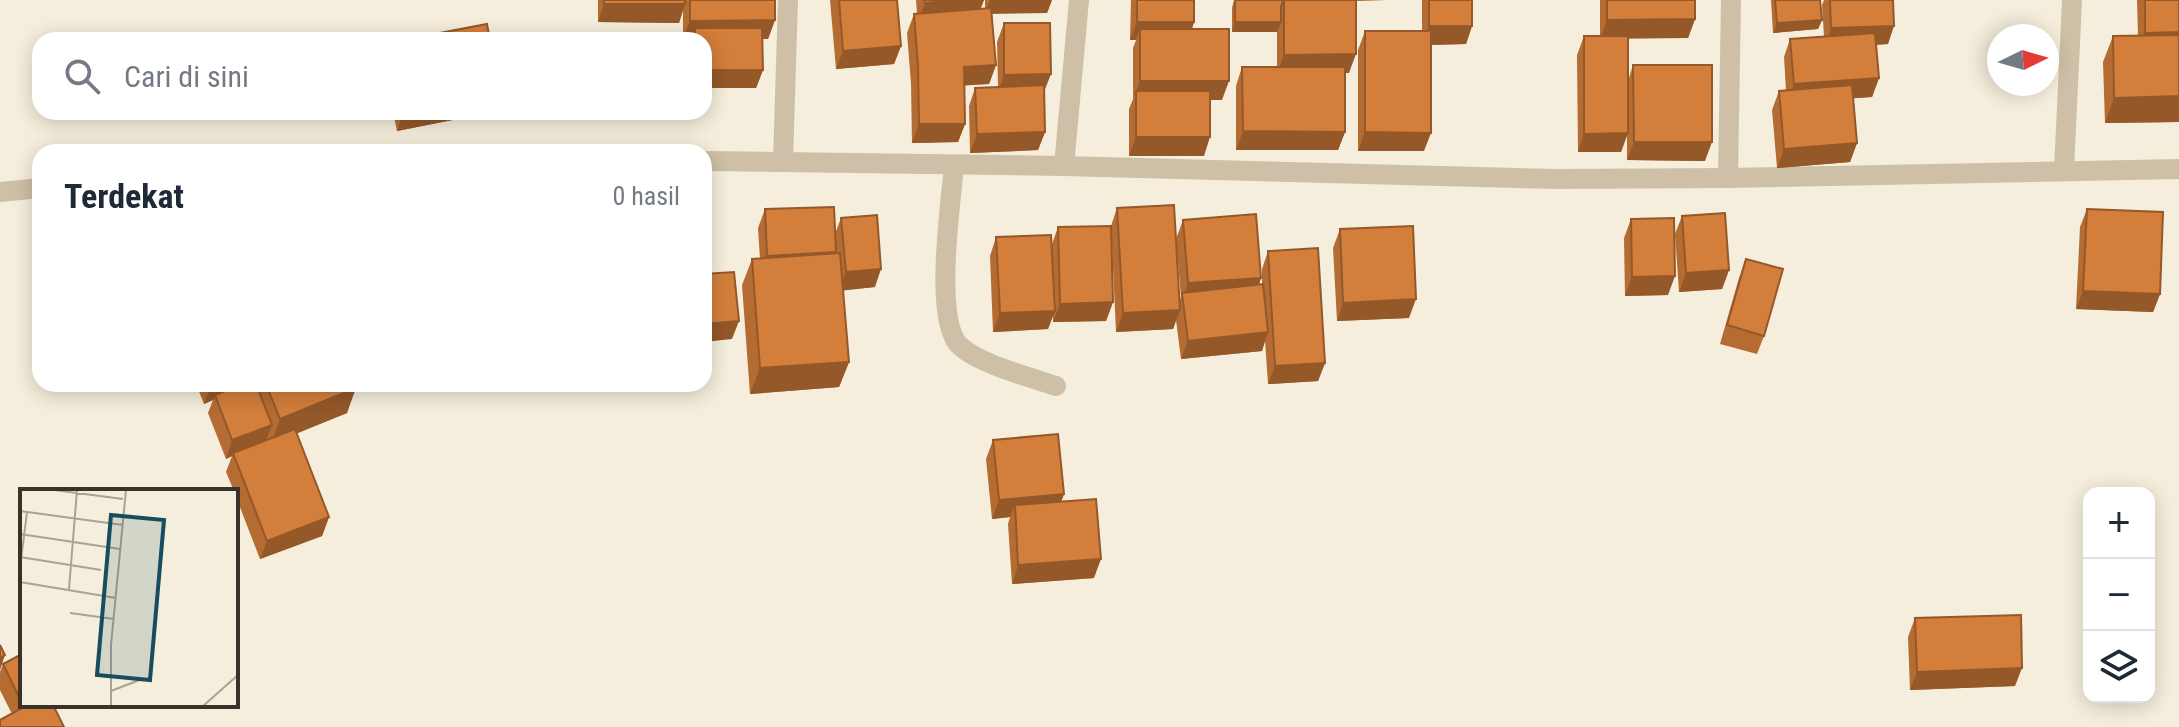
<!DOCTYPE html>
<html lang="id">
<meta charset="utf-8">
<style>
body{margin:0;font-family:"Roboto Condensed",sans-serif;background:#f2f2f3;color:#1f2937}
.controls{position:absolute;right:24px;bottom:24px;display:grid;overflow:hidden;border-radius:16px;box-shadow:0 4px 20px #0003}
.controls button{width:72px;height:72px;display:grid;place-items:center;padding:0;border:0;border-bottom:2px solid #e0e1e3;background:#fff;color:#1f2937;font:40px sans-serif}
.compass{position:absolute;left:1987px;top:24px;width:72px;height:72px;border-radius:50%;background:#fff;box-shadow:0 4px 20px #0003;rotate:85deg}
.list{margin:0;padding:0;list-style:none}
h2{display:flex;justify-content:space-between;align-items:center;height:104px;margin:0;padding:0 32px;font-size:34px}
h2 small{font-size:26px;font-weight:400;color:#747a83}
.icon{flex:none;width:44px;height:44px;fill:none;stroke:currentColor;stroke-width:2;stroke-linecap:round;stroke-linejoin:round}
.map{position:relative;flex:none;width:2179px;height:727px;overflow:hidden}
.search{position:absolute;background:#fff;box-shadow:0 4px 20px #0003;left:32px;top:32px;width:680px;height:88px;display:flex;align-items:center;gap:20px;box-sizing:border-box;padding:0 28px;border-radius:24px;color:#747a83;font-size:30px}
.panel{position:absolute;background:#fff;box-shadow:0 4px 20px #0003;left:32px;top:144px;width:680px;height:248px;border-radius:24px}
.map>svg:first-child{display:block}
</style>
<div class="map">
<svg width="2179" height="727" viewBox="0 0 2179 727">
<rect width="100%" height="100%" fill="#f5eedc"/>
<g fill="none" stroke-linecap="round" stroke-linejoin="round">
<g stroke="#cec0a6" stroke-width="20">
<polyline points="704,161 1064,166 1556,179 1728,178 2179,169"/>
<polyline points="783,162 788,0"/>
<path d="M 954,165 C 951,203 933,321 960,346 C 979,364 1030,377 1056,386"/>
<polyline points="1064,166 1079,0"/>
<polyline points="2064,171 2072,0"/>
<polyline points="1728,178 1731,0"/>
<polyline points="0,192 40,188"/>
</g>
</g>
<g fill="#b56c33">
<polygon points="598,0 775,0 775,20 768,39 762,39 763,70 756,88 704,88 704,40 683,39 683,10 679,23 598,22"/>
<polygon points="830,0 897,0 901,46 894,64 836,69"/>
<polygon points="916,0 984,0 980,9 985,9 985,0 1052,0 1047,13 992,13 996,65 989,84 964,85 965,124 958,142 912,143 911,84 907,33 914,14 917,14"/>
<polygon points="1131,0 1194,0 1194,22 1192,29 1222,100 1210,100 1204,156 1129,156 1129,109 1133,99 1133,48 1136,40 1130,40"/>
<polygon points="1234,0 1386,0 1356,1 1349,73 1345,73 1345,132 1338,150 1236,150 1236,86 1242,67 1277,67 1277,32 1232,32 1232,8"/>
<polygon points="1422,0 1472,0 1472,26 1466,44 1431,45 1424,151 1358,151 1358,50 1365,31 1422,31"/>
<polygon points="1600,0 1695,0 1695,19 1688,38 1628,38 1628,81 1633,65 1705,161 1627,160 1627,135 1621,152 1578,152 1577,55 1584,36 1600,36"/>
<polygon points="1771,0 1820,0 1822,20 1818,29 1773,33"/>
<polygon points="1824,0 1893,0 1888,44 1876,45 1879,78 1872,97 1853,98 1857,143 1850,162 1777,168 1772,110 1779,91 1786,90 1784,57 1790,39 1824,36 1822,5"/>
<polygon points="2137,0 2179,0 2179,122 2105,123 2103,62 2113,36 2138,36"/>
<polygon points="1004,23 1044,92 1045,132 1038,150 970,153 969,106 975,88 998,87 997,42"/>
<polygon points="393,112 493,112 397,131"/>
<polygon points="1117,208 1179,301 1181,297 1176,239 1183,220 1261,278 1259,285 1262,284 1262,269 1268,251 1325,363 1318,381 1268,384 1265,340 1262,351 1181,359 1176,320 1173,329 1116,332 1112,246 1113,302 1106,321 1053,322 1053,315 1048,329 993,332 990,256 996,237 1052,244 1058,227 1111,226"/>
<polygon points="765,209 835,234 841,218 875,287 843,290 849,362 839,387 750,394 742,285 752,259 760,259 758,228"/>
<polygon points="2087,209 2160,294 2153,312 2076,309 2080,227"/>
<polygon points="1682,216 1729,270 1722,289 1679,292 1675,234"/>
<polygon points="1631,219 1668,295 1625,296 1624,238"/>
<polygon points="1340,229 1409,318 1337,321 1333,248"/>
<polygon points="1746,259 1764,336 1757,354 1720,344 1739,278"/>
<polygon points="196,384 354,384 347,413 297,433 329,517 322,536 260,559 236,497 236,491 234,491 226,472 232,456 226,459 208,413 213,400 204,404"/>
<polygon points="993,440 1064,494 1061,502 1094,578 1012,584 1008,524 1010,517 992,519 986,459"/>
<polygon points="1915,618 2015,686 1910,690 1908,637"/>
<polygon points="22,654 22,705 53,705 12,714 0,690 0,672 3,664"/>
</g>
<g fill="#945829">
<polygon points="956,0 984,0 978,16 918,21 925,3"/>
<polygon points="990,0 1052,0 1047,13 985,14"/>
<polygon points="1284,0 1386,0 1284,1"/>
<polygon points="604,4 685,4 679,23 598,22"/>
<polygon points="1695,19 1688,38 1600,39 1607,20"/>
<polygon points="775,20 768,39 695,39 695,28 691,39 683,39 690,21"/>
<polygon points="1822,20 1818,29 1773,33 1777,23"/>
<polygon points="1137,22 1194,22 1188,40 1140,29 1136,40 1130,40"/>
<polygon points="1235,22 1281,22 1277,32 1232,32"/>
<polygon points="1429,26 1472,26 1466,44 1422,45"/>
<polygon points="1894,26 1888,44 1825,47 1831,28"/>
<polygon points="2179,32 2179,50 2139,51 2145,33"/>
<polygon points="901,46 894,64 836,69 843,51"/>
<polygon points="1356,54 1349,73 1277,73 1284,55"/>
<polygon points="996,65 989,84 957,86 964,67"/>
<polygon points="704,70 763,70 756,88 704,88"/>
<polygon points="1051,74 1044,92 998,93 1004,75"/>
<polygon points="1879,78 1872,97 1787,103 1794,84"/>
<polygon points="1140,81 1229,81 1222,100 1136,100 1136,92"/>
<polygon points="2179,96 2179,122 2105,123 2114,98"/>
<polygon points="404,112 493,112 397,131"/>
<polygon points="919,124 965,124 958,142 912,143"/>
<polygon points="1243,131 1345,132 1338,150 1236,150"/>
<polygon points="1045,132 1038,150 970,153 977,134"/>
<polygon points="1365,132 1431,133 1424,151 1358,151"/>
<polygon points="1628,133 1621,152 1578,152 1584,134"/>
<polygon points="1136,137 1210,137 1204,156 1129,156"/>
<polygon points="1634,142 1712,142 1705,161 1627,160"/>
<polygon points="1857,143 1850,162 1777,168 1784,149"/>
<polygon points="836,252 760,274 767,256"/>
<polygon points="881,269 875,287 839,291 846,272"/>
<polygon points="1729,270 1722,289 1679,292 1686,273"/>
<polygon points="1675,276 1668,295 1625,296 1632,277"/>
<polygon points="1261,278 1254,297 1183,298 1188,283"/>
<polygon points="2083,291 2160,294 2153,312 2076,309"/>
<polygon points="1416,299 1409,318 1337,321 1343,303"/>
<polygon points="1113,302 1106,321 1053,322 1060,304"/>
<polygon points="1180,310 1173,329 1116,332 1123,313"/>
<polygon points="1055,311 1048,329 993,332 1000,313"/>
<polygon points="739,321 732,339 704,342 704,324"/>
<polygon points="1268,332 1262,351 1181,359 1188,341"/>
<polygon points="849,362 839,387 750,394 760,368"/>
<polygon points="1325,363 1318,381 1268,384 1275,366"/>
<polygon points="214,384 244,384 215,395 213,400 204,404 211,385"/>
<polygon points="356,388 347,413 271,444 280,419"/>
<polygon points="272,425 265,443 233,453 232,456 226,459 232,440"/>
<polygon points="1064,494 1057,513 1015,505 1010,517 992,519 999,500"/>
<polygon points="329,517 322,536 260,559 267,541"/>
<polygon points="1101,559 1094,578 1012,584 1018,565"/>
<polygon points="5,655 0,670 0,658"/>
<polygon points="2022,668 2015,686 1910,690 1917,672"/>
</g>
<g fill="#d37e3b" stroke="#945829" stroke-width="2">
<rect x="604" y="0" width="81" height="4"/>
<polygon points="690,0 775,0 775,20 690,21"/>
<polygon points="839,0 897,0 901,46 843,51"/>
<polygon points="924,0 956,0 925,3"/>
<rect x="1137" y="0" width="57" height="22"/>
<polygon points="1235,0 1283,0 1281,7 1281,22 1235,22"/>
<polygon points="1284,0 1356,0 1356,54 1284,55"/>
<rect x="1429" y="0" width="43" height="26"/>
<polygon points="1607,0 1695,0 1695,19 1607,20"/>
<polygon points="1775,0 1820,0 1822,20 1777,23"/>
<polygon points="1830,0 1893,0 1894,26 1831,28"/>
<polygon points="2145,0 2179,0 2179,32 2145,33"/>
<polygon points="991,8 996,65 964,67 965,124 919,124 918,66 914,14"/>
<polygon points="1004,23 1050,23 1051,74 1004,75"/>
<polygon points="487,24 490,40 403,40"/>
<polygon points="695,28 762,28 763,70 704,70 704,40 695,40"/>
<rect x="1140" y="29" width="89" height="52"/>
<polygon points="1365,31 1431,31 1431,133 1365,132"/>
<polygon points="1875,33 1879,78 1794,84 1790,39"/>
<polygon points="2179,35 2179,96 2114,98 2113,36"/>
<polygon points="1584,36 1628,36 1628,133 1584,134"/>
<polygon points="1633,65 1712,65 1712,142 1634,142"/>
<polygon points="1242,67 1345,67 1345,132 1243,131"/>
<polygon points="1044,85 1045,132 977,134 975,88"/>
<polygon points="1852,85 1857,143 1784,149 1779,91"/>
<rect x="1136" y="91" width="74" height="46"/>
<polygon points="1174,205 1180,310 1123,313 1117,208"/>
<polygon points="834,207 836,252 767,256 765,209"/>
<polygon points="2087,209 2163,212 2160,294 2083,291"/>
<polygon points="1725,213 1729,270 1686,273 1682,216"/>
<polygon points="1256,214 1261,278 1188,283 1183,220"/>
<polygon points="877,215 881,269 846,272 841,218"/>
<polygon points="1674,218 1675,276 1632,277 1631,219"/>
<polygon points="1111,226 1113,302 1060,304 1058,227"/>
<polygon points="1413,226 1416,299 1343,303 1340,229"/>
<polygon points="1051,235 1055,311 1000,313 996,237"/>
<polygon points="1318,248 1325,363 1275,366 1268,251"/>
<polygon points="840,253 849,362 760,368 752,259"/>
<polygon points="1746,259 1783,269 1764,336 1727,325"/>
<polygon points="734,272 739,321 704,324 704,274"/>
<polygon points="1263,284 1268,332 1188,341 1182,293"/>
<polygon points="243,384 256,384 272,425 232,440 215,395"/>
<polygon points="266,384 354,384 356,388 280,419"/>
<polygon points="295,429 329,517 267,541 233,453"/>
<polygon points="1058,434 1064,494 999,500 993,440"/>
<polygon points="1096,499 1101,559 1018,565 1015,505"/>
<polygon points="2021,615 2022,668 1917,672 1915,618"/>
<polygon points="0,645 5,655 0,658"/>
<polygon points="22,654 22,703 3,664"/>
<polygon points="23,705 53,705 64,727 0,727 0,720 24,707"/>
</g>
<g transform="translate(20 489)">
<rect width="218" height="218" fill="#f5eedc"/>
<path fill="none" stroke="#aaa294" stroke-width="2" d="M 34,1 L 103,10M 0,22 L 103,36M 0,45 L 100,60M 0,68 L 81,81M 0,79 L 7,23M 0,93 L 96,109M 49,100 L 57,1M 50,124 L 94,130M 91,202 L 122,190M 91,217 L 91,156 L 106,1M 183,217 L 218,186"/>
<path fill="#184d60" fill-opacity="0.15" stroke="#184d60" stroke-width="4" d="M 91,26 L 144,31 L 130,191 L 77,186 Z"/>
<rect width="218" height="218" fill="none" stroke="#3a3128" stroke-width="4"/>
</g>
</svg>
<div class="controls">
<button>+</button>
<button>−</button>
<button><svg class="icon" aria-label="layers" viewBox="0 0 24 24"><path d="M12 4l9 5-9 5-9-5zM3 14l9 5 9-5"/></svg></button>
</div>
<svg class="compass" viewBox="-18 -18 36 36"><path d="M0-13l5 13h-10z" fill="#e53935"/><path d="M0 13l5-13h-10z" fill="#747a83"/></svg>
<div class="search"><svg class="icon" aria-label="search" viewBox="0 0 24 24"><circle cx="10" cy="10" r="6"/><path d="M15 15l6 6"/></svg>Cari di sini</div>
<section class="panel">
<h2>Terdekat<small>0 hasil</small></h2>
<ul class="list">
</ul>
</section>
</div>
